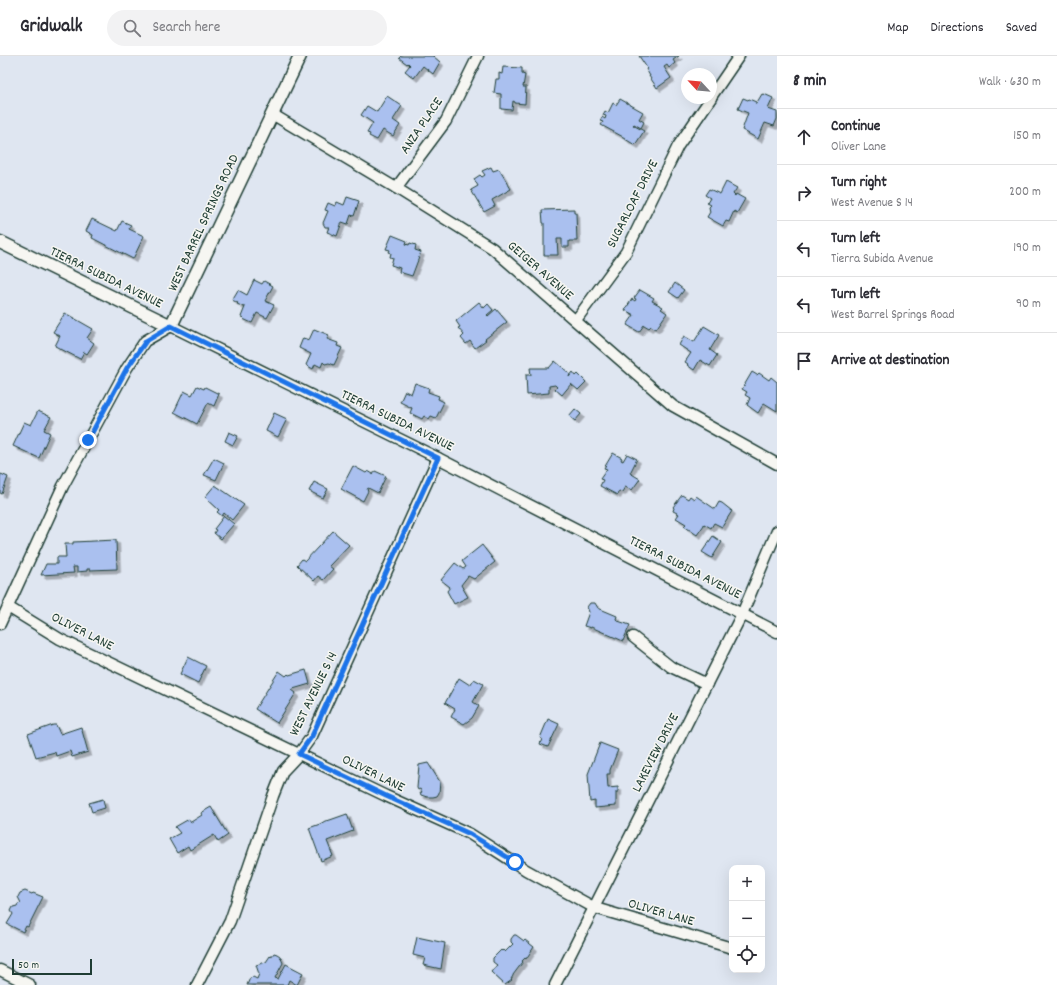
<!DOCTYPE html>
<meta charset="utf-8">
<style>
body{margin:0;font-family:Dekko,sans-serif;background:#f2f2f3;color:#2b2b33}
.controls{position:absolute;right:12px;bottom:12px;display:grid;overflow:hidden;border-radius:8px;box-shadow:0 4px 16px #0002}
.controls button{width:36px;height:36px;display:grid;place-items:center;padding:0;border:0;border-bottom:1px solid #e1e1e2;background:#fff;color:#2b2b33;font:20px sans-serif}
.compass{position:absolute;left:681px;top:12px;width:36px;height:36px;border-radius:50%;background:#fff;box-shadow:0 4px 16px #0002;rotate:296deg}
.scale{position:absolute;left:12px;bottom:10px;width:80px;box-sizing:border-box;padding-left:4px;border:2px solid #1f3d34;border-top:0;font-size:11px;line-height:14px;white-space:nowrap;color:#1f3d34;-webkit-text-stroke:3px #f6f6f2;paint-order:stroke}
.stop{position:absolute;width:12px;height:12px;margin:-9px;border:3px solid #1a73e8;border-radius:50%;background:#fff}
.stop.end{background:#1a73e8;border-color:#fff;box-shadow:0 1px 4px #0008}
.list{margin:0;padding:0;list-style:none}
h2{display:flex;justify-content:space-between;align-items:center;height:52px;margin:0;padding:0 16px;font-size:17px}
h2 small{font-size:13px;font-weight:400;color:#7c7c81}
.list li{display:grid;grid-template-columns:26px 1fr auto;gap:12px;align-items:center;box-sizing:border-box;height:56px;padding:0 16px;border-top:1px solid #e1e1e2}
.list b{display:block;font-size:15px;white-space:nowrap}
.list p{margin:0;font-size:13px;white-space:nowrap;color:#7c7c81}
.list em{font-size:13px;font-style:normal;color:#7c7c81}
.icon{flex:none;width:22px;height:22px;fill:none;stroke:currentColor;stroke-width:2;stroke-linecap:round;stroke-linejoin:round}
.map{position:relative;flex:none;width:777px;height:929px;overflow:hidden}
header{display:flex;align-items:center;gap:24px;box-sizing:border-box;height:56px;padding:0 20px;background:#fff;border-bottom:1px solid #e1e1e2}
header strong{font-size:19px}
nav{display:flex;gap:22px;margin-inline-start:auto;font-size:14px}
.search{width:280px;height:36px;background:#f2f2f3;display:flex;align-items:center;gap:10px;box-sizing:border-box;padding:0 14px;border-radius:22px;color:#7c7c81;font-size:15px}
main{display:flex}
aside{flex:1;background:#fff}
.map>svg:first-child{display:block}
</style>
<header>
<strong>Gridwalk</strong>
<div class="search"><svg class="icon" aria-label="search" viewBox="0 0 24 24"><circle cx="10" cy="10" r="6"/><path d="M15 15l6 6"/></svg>Search here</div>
<nav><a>Map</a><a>Directions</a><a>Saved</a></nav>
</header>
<main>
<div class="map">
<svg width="777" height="929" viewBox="0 0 777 929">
<defs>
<filter id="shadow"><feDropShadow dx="3.5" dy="3.5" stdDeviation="0" flood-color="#0004"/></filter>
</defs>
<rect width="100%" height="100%" fill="#dfe6f1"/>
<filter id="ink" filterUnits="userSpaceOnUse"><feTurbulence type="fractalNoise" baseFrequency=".025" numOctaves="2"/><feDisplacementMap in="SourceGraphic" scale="8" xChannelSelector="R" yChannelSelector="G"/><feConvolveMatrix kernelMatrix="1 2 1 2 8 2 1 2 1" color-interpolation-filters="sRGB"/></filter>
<g filter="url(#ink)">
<g fill="#aac0ef" stroke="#1f3d34" filter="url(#shadow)">
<polygon points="401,0 434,0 433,0 440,6 433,18 423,10 414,22 405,15 410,9 408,7 407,8 399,2"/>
<polygon points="639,0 679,0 673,4 675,7 669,12 667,9 664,11 671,22 657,32 649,20 650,20 646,13 647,12"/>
<polygon points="503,11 522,12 522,18 525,19 523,31 526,31 525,48 515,47 515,46 513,45 512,54 501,53 501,38 494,37 496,23 499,23 499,17 502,18"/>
<polygon points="762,38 764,39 764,38 773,42 768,53 777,56 777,63 774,70 765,67 758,83 742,74 748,57 738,53 743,42 748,44 749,43 756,46 756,48"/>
<polygon points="387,40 402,50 393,64 400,69 393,80 383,74 377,84 369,80 370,78 367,77 373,67 361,59 367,50 377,56"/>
<polygon points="620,43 643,56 639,63 644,66 641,72 634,68 633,69 644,75 635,89 625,83 625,82 601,69 603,66 600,65 602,61 605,63 606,60 603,59 605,55 608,57 613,47 616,49"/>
<polygon points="491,111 493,115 499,113 511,133 492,144 495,150 484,156 471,134 478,130 474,123 480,119 482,121 485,119 482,115"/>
<polygon points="726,126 737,132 733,138 735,140 736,138 745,143 737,157 734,155 729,166 726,165 723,170 707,161 710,156 709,151 711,149 707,147 710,142 705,139 709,133 720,138"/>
<polygon points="347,141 359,145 354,160 351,159 348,168 342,166 337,180 327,176 329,171 325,171 323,167 328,155 325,154 328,147 335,150 337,146 344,149"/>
<polygon points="574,153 574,157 576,157 577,185 569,185 569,191 562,191 562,183 557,183 558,199 544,199 544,167 543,167 542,154"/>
<polygon points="92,163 117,175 122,165 131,169 129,173 144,180 133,203 92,182 93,179 86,175"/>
<polygon points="392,179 407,185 406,188 409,189 410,187 416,189 415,194 421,196 412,220 399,216 400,212 391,209 393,202 390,201 391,197 389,196 390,194 386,193"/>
<polygon points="254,224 262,228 264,225 273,230 265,245 274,249 267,262 257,257 252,267 243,263 244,262 241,261 245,251 244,251 237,248 238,247 232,244 238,234 247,239"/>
<polygon points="675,227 684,234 678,242 669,236"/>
<polygon points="640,234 654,242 652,245 663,251 661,253 667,257 656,273 651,270 649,272 644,269 639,276 627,269 634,259 625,254 632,243 635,245 636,243 634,242"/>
<polygon points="479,246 484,252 488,248 493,254 487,259 488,260 496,253 507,266 485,283 486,284 475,292 470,285 466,288 461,282 464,279 458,272 460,271 456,265"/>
<polygon points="65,257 93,273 87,282 94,287 87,298 84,296 80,303 55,290 60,280 53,276"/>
<polygon points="704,270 719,279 710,294 717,299 710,310 700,304 694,314 687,309 688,308 685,306 691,297 679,289 684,280 694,286"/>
<polygon points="314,273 329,279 327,283 338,287 337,290 342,292 334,309 329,307 325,308 323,306 321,311 315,308 313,313 306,309 311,298 299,292 303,282 309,284"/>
<polygon points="555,305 570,318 569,321 573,316 576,320 578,318 586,326 578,334 571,328 562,339 555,333 557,331 555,329 549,330 549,337 527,339 526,319 531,319 530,312 549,312"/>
<polygon points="752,316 757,319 759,317 769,324 771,321 777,326 777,355 764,347 758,357 747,349 750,342 745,339 747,336 742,333"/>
<polygon points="415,327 429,332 428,336 439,340 438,343 444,346 436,362 431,360 429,363 424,360 422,363 410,357 412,352 400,346 405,335 411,338"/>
<polygon points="197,330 204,333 205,331 219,338 214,350 208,347 197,368 174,356 184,335 192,339"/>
<polygon points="575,353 581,358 575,365 569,360"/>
<polygon points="38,355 51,361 44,374 50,377 39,402 13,390 24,366 31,369"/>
<polygon points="274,357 287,363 278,381 266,375"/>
<polygon points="229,376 238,380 233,389 225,385"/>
<polygon points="613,397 622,402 621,404 623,405 627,398 637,403 630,417 640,423 632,434 625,431 622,436 619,435 617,439 600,430 603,424 600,423 607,413 604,412"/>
<polygon points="214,402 224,407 216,424 204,419"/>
<polygon points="353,410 366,417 368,415 373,418 373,419 375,415 386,420 378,437 368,432 367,434 368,435 363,445 341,433"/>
<polygon points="1,418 8,421 2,438 0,437 0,421"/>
<polygon points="314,426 328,433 323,442 309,435"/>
<polygon points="215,429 244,449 232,464 224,457 222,460 217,456 219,454 205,441"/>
<polygon points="682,439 688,443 690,440 694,443 696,440 715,453 719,446 722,447 732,455 722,471 714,467 711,472 704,468 704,469 697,479 684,470 686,468 676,462 679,458 673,455 674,452 673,451"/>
<polygon points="224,460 234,468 221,483 214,477 216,474 214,473"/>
<polygon points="333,475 349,489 329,510 333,513 323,524 318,520 314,525 297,509 302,503 305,505"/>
<polygon points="713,480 722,486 712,502 702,496"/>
<polygon points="116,484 117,513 90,514 90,513 87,513 87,515 77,516 77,511 73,511 74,517 41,519 46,508 57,508 57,501 66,501 65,488 73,488 73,486"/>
<polygon points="482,489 495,506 474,523 468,520 461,529 468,541 454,548 447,535 450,531 441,524 455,507 463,513 466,511 462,505"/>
<polygon points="590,547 595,547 598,552 617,560 616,563 618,565 630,569 623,585 591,571 591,572 584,570 589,556 587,551"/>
<polygon points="188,601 206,610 198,627 180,618"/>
<polygon points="306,614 310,628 293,633 292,634 296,637 277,667 255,653 279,615 286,620 288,618 289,619"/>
<polygon points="459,622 470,629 474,623 483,628 473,646 479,650 472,662 464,668 451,661 455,653 445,647"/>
<polygon points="548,663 559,668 548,691 540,688 542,683 540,682"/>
<polygon points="53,669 56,669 60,678 81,671 88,696 72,701 70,695 56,700 55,696 36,701 28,678"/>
<polygon points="600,687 618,694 610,714 610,718 607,718 608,732 618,731 618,736 616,736 616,750 595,752 595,745 590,746 588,718"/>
<polygon points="428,707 440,726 439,737 437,740 433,741 427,741 421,739 420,737 422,736 420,733 418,734 417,732 419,709"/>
<polygon points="103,743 105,752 92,756 89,747"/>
<polygon points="211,751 228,779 218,786 214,779 190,794 188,790 177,797 169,783 180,777 175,771 189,763 191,766 202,759 201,757"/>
<polygon points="347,758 353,775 327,785 333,800 321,805 309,772 320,768 325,765 330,764"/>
<polygon points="25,835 32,838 33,837 43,841 28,871 26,870 23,876 7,868 13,858 11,855 13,851 17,850 18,848 21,847 18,841 20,837"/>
<polygon points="514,879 516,879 524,885 525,884 534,891 526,903 525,902 522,905 523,906 519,911 513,919 513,920 511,923 512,924 505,929 491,916 497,909 493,906 493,902 501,894 502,895 503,894 505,896 513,888 511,886 511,883"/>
<polygon points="417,881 445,887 441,913 423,909 425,902 413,899"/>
<polygon points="274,897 277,898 280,900 283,907 275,922 278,923 286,908 303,917 297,929 289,924 287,929 247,929 250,922 253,921 257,923 259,918 256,909 266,906 270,900 271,901"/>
</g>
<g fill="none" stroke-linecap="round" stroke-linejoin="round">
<g stroke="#1f3d34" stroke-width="13">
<g id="minor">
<polyline points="711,41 739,0"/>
<polyline points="272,58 396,132 492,192 673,350 777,408"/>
<polyline points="396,132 446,65 478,0"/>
<polyline points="576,264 626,196 678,90 711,42"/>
<polyline points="8,551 60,583 386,740 470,778 526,814 595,852 732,892"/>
<polyline points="0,568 63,430 127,312 145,285 171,270 438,402 777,576"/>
<polyline points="633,581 671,611 707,628"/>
<polyline points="0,914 30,929"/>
<polyline points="197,929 230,865 273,740 283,715 299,698 312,680 438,402"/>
<polyline points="555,929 742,558 777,475"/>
</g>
</g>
<g stroke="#1f3d34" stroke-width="15">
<polyline id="tertiary" points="0,186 171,270 300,0"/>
</g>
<use href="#minor" stroke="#f6f6f2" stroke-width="10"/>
<use href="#tertiary" stroke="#f6f6f2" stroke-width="12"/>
</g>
</g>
<g fill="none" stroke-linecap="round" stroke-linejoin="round" filter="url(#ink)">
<polyline stroke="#1a73e8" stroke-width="5" points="88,384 127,312 146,285 171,270 438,402 312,680 299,698 386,740 470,778 515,806"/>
</g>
<g text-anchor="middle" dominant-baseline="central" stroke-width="3" stroke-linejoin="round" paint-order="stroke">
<g font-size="14" fill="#1f3d34" stroke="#f6f6f2">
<text transform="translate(422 70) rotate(-56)">ANZA PLACE</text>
<text transform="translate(633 148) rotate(-63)">SUGARLOAF DRIVE</text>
<text transform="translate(204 167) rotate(-65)">WEST BARREL SPRINGS ROAD</text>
<text transform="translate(540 215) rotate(41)">GEIGER AVENUE</text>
<text transform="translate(106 222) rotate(26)">TIERRA SUBIDA AVENUE</text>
<text transform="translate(397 365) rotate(26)">TIERRA SUBIDA AVENUE</text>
<text transform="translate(685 512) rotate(27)">TIERRA SUBIDA AVENUE</text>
<text transform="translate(82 576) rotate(27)">OLIVER LANE</text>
<text transform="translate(314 638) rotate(-64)">WEST AVENUE S 14</text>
<text transform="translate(656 697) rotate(-63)">LAKEVIEW DRIVE</text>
<text transform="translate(373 718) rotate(26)">OLIVER LANE</text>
<text transform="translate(661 857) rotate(16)">OLIVER LANE</text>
</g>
</g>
</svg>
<div class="controls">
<button>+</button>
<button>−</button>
<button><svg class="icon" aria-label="locate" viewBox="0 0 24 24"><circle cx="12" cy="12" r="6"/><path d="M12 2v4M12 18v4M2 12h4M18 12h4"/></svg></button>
</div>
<svg class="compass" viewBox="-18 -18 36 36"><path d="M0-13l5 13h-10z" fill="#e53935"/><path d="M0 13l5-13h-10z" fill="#7c7c81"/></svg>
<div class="scale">50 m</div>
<div class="stop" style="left:515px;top:806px"></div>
<div class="stop end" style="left:88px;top:384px"></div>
</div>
<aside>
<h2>8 min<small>Walk · 630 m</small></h2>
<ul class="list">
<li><svg class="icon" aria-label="ahead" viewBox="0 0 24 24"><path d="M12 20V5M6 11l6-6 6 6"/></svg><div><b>Continue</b><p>Oliver Lane</p></div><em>150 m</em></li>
<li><svg class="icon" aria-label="right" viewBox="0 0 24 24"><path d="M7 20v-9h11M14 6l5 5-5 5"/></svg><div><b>Turn right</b><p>West Avenue S 14</p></div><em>200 m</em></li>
<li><svg class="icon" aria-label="left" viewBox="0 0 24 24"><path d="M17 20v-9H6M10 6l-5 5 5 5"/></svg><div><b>Turn left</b><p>Tierra Subida Avenue</p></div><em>190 m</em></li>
<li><svg class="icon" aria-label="left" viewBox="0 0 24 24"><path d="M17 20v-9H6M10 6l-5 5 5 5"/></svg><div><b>Turn left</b><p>West Barrel Springs Road</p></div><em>90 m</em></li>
<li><svg class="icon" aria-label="arrive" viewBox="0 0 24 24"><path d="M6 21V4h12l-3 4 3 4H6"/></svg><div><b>Arrive at destination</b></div></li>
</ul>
</aside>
</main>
